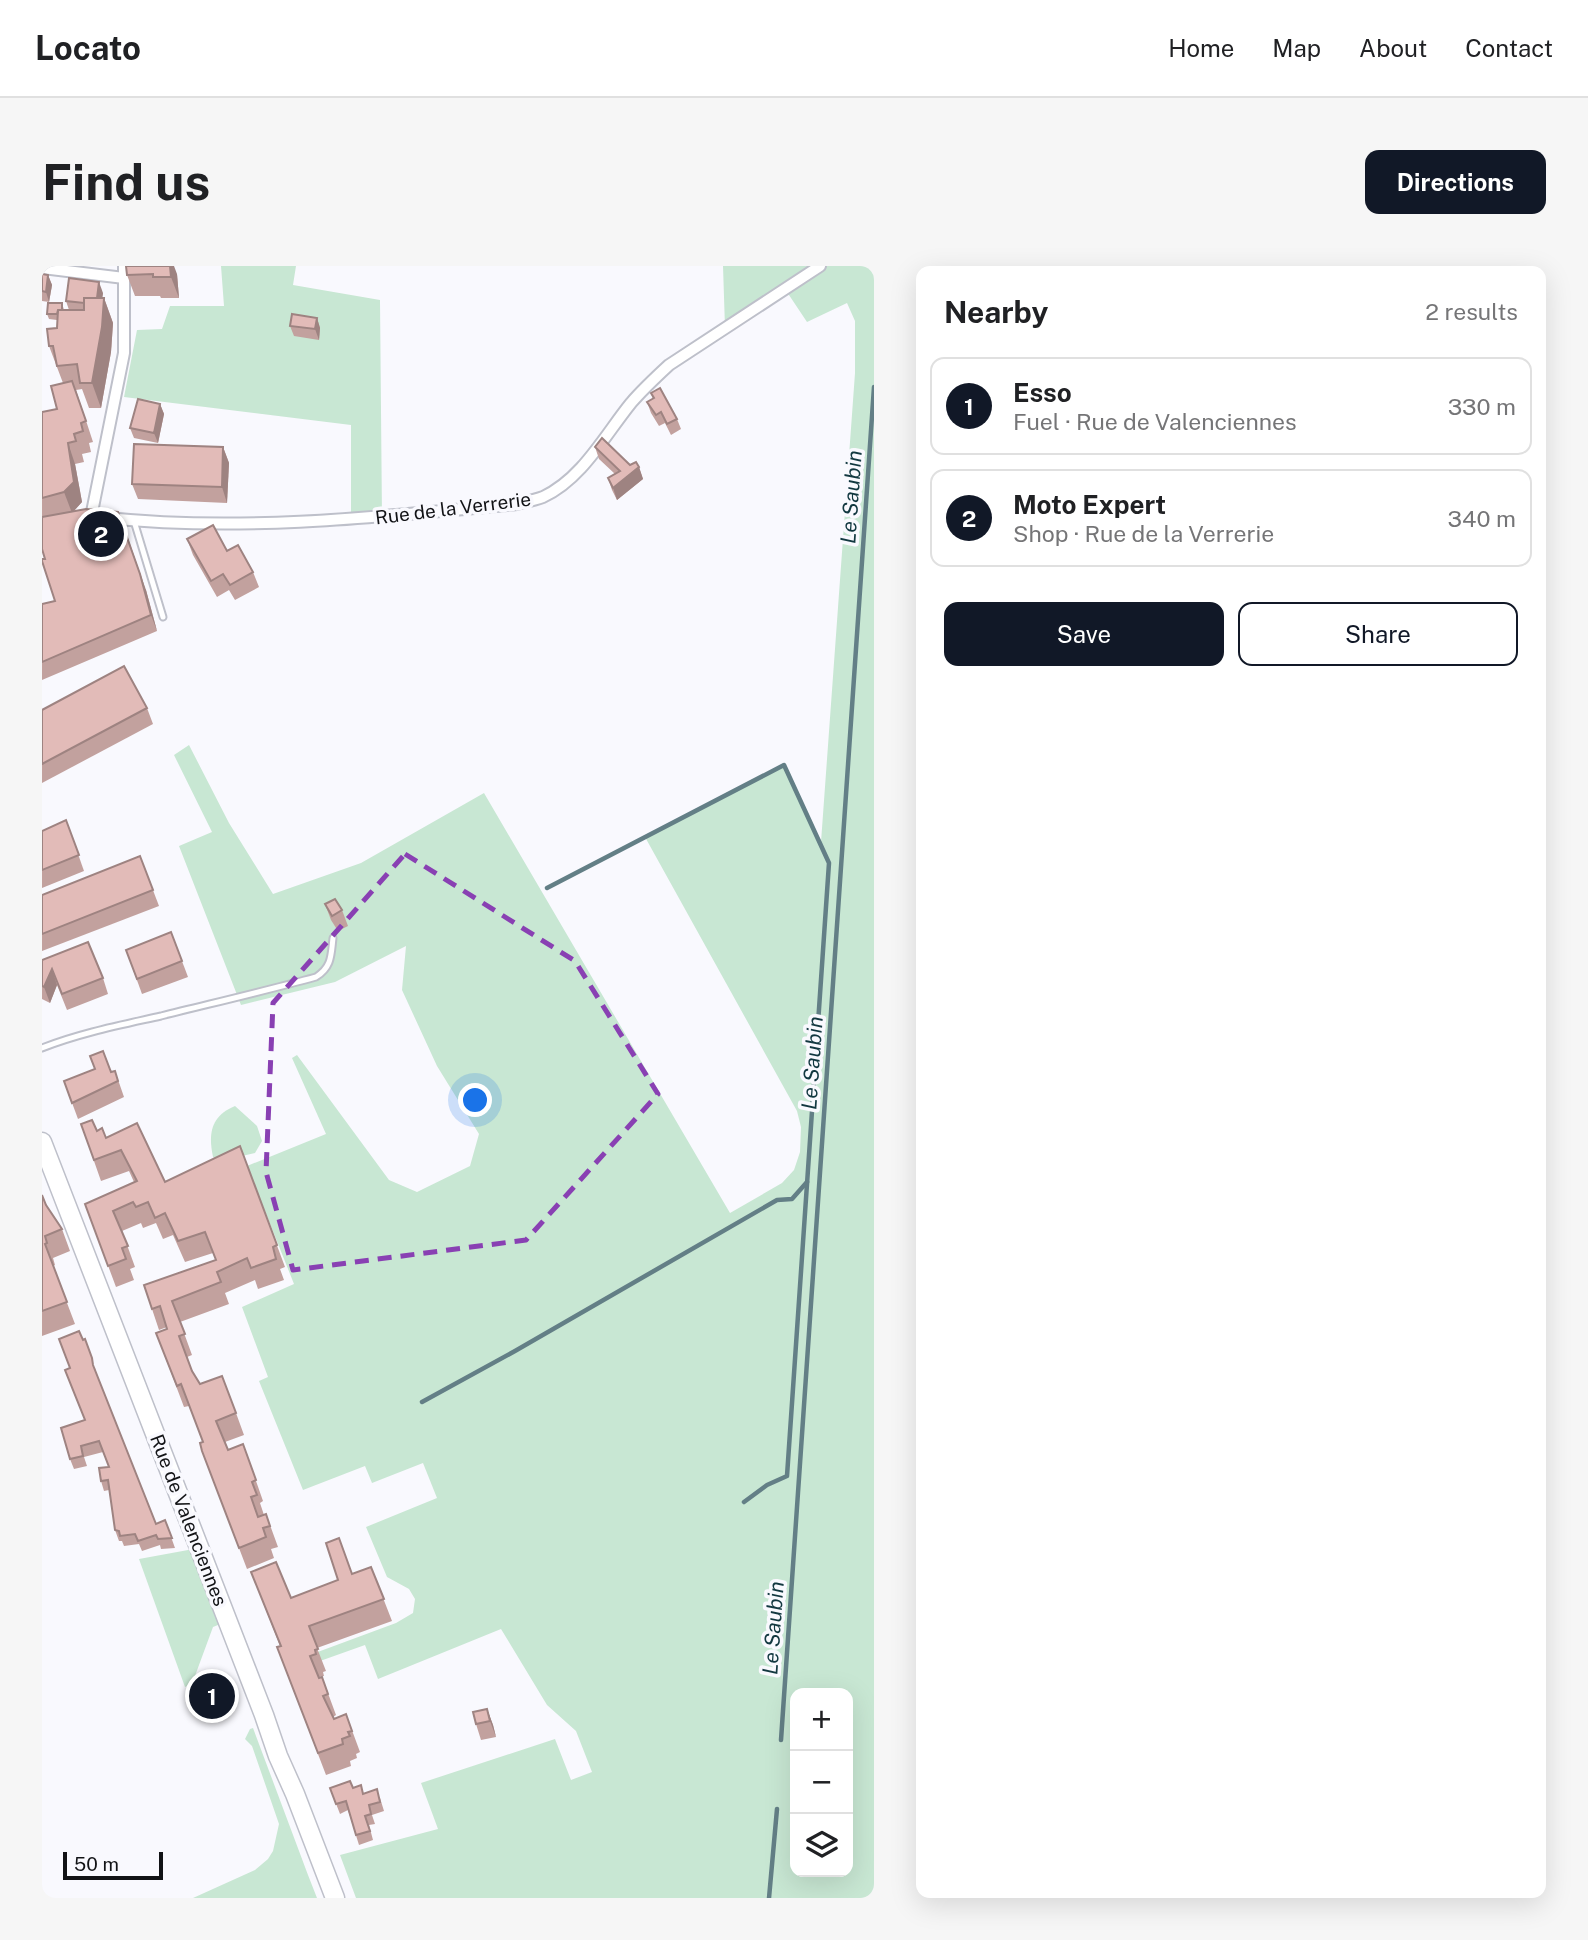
<!DOCTYPE html>
<meta charset="utf-8">
<style>
body{margin:0;font-family:"Public Sans",sans-serif;background:#f6f6f6;color:#202124}
.controls{position:absolute;right:21px;bottom:21px;display:grid;overflow:hidden;border-radius:14px;box-shadow:0 7px 28px #0002}
.controls button{width:63px;height:63px;display:grid;place-items:center;padding:0;border:0;border-bottom:2px solid #e0e0e0;background:#fff;color:#202124;font:35px sans-serif}
.scale{position:absolute;left:21px;bottom:18px;width:100px;box-sizing:border-box;padding-left:7px;border:4px solid #121316;border-top:0;font-size:19px;line-height:24px;white-space:nowrap;color:#121316;-webkit-text-stroke:5px #f9f9fe;paint-order:stroke}
.you{position:absolute;left:434px;top:835px;width:24px;height:24px;margin:-18px;border:5px solid #fff;border-radius:50%;background:#1a73e8;box-shadow:0 0 0 10px #1a73e833}
.badge{display:grid;place-items:center;width:46px;height:46px;border-radius:50%;background:#111827;color:#fff;font-size:23px;font-weight:700}
.pin{position:absolute;translate:-50% -50%;border:4px solid #fff;box-shadow:0 2px 7px #0006}
.list{margin:0;padding:0;list-style:none}
h2{display:flex;justify-content:space-between;align-items:center;height:91px;margin:0;padding:0 28px;font-size:30px}
h2 small{font-size:23px;font-weight:400;color:#757577}
.list li{display:grid;grid-template-columns:46px 1fr auto;gap:21px;align-items:center;box-sizing:border-box;height:98px;margin:0 14px 14px;padding:0 14px;border:2px solid #e0e0e0;border-radius:14px}
.list b{display:block;font-size:26px;white-space:nowrap}
.list p{margin:0;font-size:23px;white-space:nowrap;color:#757577}
.list em{font-size:23px;font-style:normal;color:#757577}
.actions{display:flex;gap:14px;padding:21px 28px}
.actions a{flex:1;padding:16px 0;border:2px solid #111827;border-radius:14px;text-align:center;font-size:24px;color:#111827}
.actions .main{background:#111827;color:#fff}
.icon{flex:none;width:38px;height:38px;fill:none;stroke:currentColor;stroke-width:2;stroke-linecap:round;stroke-linejoin:round}
.map{position:relative;flex:none;width:832px;height:1632px;overflow:hidden;border-radius:14px}
header{display:flex;align-items:center;gap:42px;box-sizing:border-box;height:98px;padding:0 35px;background:#fff;border-bottom:2px solid #e0e0e0}
header strong{font-size:33px}
nav{display:flex;gap:38px;margin-inline-start:auto;font-size:24px}
.intro{display:flex;align-items:center;justify-content:space-between;box-sizing:border-box;height:168px;padding:0 42px}
h1{margin:0;font-size:49px}
.button{padding:18px 32px;border-radius:14px;background:#111827;color:#fff;font-size:24px;font-weight:700}
main{display:flex;gap:42px;padding:0 42px}
aside{flex:1;background:#fff;border-radius:14px;box-shadow:0 7px 28px #0002}
.map>svg:first-child{display:block}
</style>
<header>
<strong>Locato</strong>
<nav><a>Home</a><a>Map</a><a>About</a><a>Contact</a></nav>
</header>
<div class="intro"><h1>Find us</h1><a class="button">Directions</a></div>
<main>
<div class="map">
<svg width="832" height="1632" viewBox="0 0 832 1632">
<rect width="100%" height="100%" fill="#f9f9fe"/>
<g fill="#c8e7d3" fill-rule="evenodd">
<polygon points="179,0 254,0 251,19 338,34 340,251 309,254 309,159 82,131 95,64 120,63 128,40 182,40"/>
<path d="M 681,0 L 832,0 L 832,1632 L 314,1632 L 298,1589 L 396,1563 L 379,1517 L 513,1473 L 529,1514 L 550,1506 L 534,1465 L 505,1439 L 459,1363 L 336,1413 L 323,1379 L 250,1405 L 246,1397 L 354,1357 L 371,1347 L 373,1333 L 367,1323 L 345,1311 L 324,1261 L 395,1232 L 381,1197 L 330,1217 L 323,1200 L 261,1224 L 217,1115 L 226,1111 L 200,1041 L 252,1018 L 205,900 L 284,868 L 250,792 L 255,789 L 347,914 L 375,926 L 428,900 L 437,868 L 395,800 L 360,724 L 364,680 L 293,716 L 199,739 L 137,580 L 170,566 L 132,489 L 147,479 L 187,557 L 231,628 L 319,597 L 442,527 L 688,947 L 740,917 L 752,904 L 758,886 L 759,861 L 755,845 L 603,571 L 742,499 L 779,576 L 813,107 L 813,55 L 805,37 L 765,56 L 743,23 L 683,62 ZM 753,1427 L 806,1427 L 806,1606 L 753,1606 Z"/>
<path d="M 193,840 L 215,860 L 220,875 L 213,887 L 178,895 L 171,891 C 166,867 169,850 193,840 Z"/>
<polygon points="157,1282 186,1355 171,1361 150,1418 143,1421 97,1293"/>
<polygon points="211,1462 266,1609 275,1632 151,1632 213,1604 226,1593 231,1585 237,1558 210,1480 203,1473 208,1463"/>
</g>
<g fill="none" stroke-linecap="round" stroke-linejoin="round">
<g stroke="#637f86" stroke-width="4.5">
<polyline points="505,622 742,499 787,597 745,1210 725,1219 702,1236"/>
<polyline points="380,1136 473,1085 735,934 750,933 765,916"/>
<polyline points="739,1474 832,121"/>
<polyline points="727,1632 735,1543"/>
</g>
<g stroke="#bec0ca" stroke-width="9">
<g id="service">
<polyline points="92,255 121,351"/>
<path d="M 0,782 C 38,767 79,759 119,750 C 171,737 223,725 274,711 C 290,701 289,689 291,672"/>
</g>
</g>
<g stroke="#bec0ca" stroke-width="14">
<g id="minor">
<polyline points="0,2 82,12"/>
<polyline points="49,251 82,87 82,0"/>
<path d="M 65,252 C 201,266 339,251 475,238 C 483,236 493,234 501,231 C 540,213 563,169 589,137 C 601,123 614,111 627,99 L 778,0"/>
</g>
</g>
<g stroke="#bec0ca" stroke-width="21">
<polyline id="primary" points="0,876 222,1449 236,1490 253,1528 293,1632"/>
</g>
<use href="#service" stroke="#fff" stroke-width="5"/>
<use href="#minor" stroke="#fff" stroke-width="10"/>
<use href="#primary" stroke="#fff" stroke-width="18"/>
</g>
<g fill="#c2a19e">
<polygon points="0,8 6,9 10,19 7,36 0,35"/>
<polygon points="135,8 137,32 119,32 118,30 93,30 85,9"/>
<polygon points="61,27 60,32 62,32 71,57 69,86 59,142 47,142 40,123 34,124 51,176 47,177 49,186 40,188 42,196 33,198 40,236 31,246 104,324 115,365 0,414 0,338 13,335 0,283 0,146 15,143 21,117 7,80 15,62 15,54 7,53 5,48 20,37 22,44 27,44 24,35"/>
<polygon points="275,52 278,62 277,74 252,70 248,60"/>
<polygon points="609,127 635,153 639,163 629,169 623,157 617,160 609,147 605,136 611,133"/>
<polygon points="118,138 122,148 116,177 92,172 88,162"/>
<polygon points="181,181 187,197 185,237 96,233 90,218"/>
<polygon points="553,181 588,199 597,201 601,213 575,234 570,224 566,212 573,208 557,193"/>
<polygon points="145,273 185,285 211,306 217,321 193,334 187,324 175,331 151,289"/>
<polygon points="105,442 111,458 0,517 0,444"/>
<polygon points="24,554 42,605 0,622 0,565"/>
<polygon points="98,590 117,640 0,685 0,629"/>
<polygon points="283,638 300,644 306,660 296,665 289,654"/>
<polygon points="129,666 146,711 100,728 84,684"/>
<polygon points="0,694 61,712 66,728 25,744 15,719 8,737 0,733"/>
<polygon points="53,803 69,806 73,805 82,831 36,853 22,815"/>
<polygon points="39,858 55,865 123,916 198,880 243,1001 238,1003 242,1014 216,1023 213,1014 183,1027 187,1038 138,1056 150,1089 145,1091 150,1105 158,1118 194,1147 202,1169 183,1176 186,1184 201,1178 221,1235 218,1237 222,1249 224,1248 236,1281 229,1283 232,1292 205,1303 160,1185 161,1176 147,1140 142,1141 114,1067 125,1063 125,1061 117,1064 102,1019 174,994 171,987 143,996 131,969 121,973 114,957 101,962 99,957 80,965 93,1001 88,1003 92,1014 74,1021 43,938 92,916 87,905 59,915"/>
<polygon points="0,929 4,939 20,963 28,985 11,992 13,999 11,1000 33,1058 0,1070"/>
<polygon points="54,1102 54,1108 114,1258 123,1254 133,1282 119,1283 118,1279 100,1285 97,1278 82,1280 80,1275 77,1275 73,1264 67,1224 62,1225 59,1215 67,1201 61,1186 42,1191 45,1200 32,1203 28,1193 43,1154"/>
<polygon points="329,1301 350,1355 275,1382 284,1405 281,1406 282,1410 277,1411 280,1411 294,1449 291,1451 292,1453 304,1448 318,1486 314,1488 315,1492 308,1495 309,1500 284,1509 243,1402 238,1380 209,1306 249,1332"/>
<polygon points="177,1411 186,1435 155,1446 146,1423"/>
<polygon points="445,1443 451,1459 454,1471 439,1474 434,1458"/>
<polygon points="288,1522 311,1522 321,1528 338,1532 342,1545 330,1549 333,1558 327,1559 331,1574 317,1579 306,1544 298,1548"/>
</g>
<g fill="#9e8381">
<polygon points="128,0 132,0 135,8 137,32 129,11"/>
<polygon points="6,9 10,19 7,36 4,26"/>
<polygon points="57,16 61,27 58,49 54,39"/>
<polygon points="62,32 71,57 69,86 59,142 50,117"/>
<polygon points="275,52 278,62 277,74 273,63"/>
<polygon points="118,138 122,148 116,177 112,167"/>
<polygon points="26,177 33,198 40,236 30,247 22,226"/>
<polygon points="181,181 187,197 185,237 180,221"/>
<polygon points="597,201 601,213 575,234 571,222"/>
<polygon points="82,261 104,324 115,365 109,349"/>
<polygon points="10,703 15,719 8,737 2,721"/>
<polygon points="445,1443 451,1459 454,1471 448,1455"/>
</g>
<g fill="#e2bbb8" stroke="#9e8381" stroke-width="2">
<polygon points="84,0 128,0 129,11 111,11 111,8 85,9"/>
<polygon points="0,8 6,9 4,26 0,25"/>
<polygon points="27,12 57,16 55,32 42,32 42,37 24,35"/>
<polygon points="42,32 62,32 60,61 50,117 38,117 35,98 15,100 11,80 7,80 5,63 15,62 16,44 42,44"/>
<polygon points="6,37 20,37 20,44 16,44 15,48 5,48"/>
<polygon points="250,48 275,52 273,63 248,60"/>
<polygon points="30,115 44,155 39,157 41,165 32,168 34,175 26,177 32,216 22,226 0,232 0,146 15,143 9,120"/>
<polygon points="618,122 635,153 625,158 619,146 614,149 605,136 612,132 609,127"/>
<polygon points="96,133 118,138 112,167 88,162"/>
<polygon points="560,172 588,199 594,196 597,201 571,222 566,212 578,205 553,181"/>
<polygon points="92,178 181,181 180,221 90,218"/>
<polygon points="44,243 76,246 98,308 109,349 0,396 0,338 13,335 0,295 0,293 3,293 0,283 0,251"/>
<polygon points="171,259 185,285 196,279 211,306 188,319 181,308 169,315 145,273"/>
<polygon points="82,400 105,442 0,498 0,444"/>
<polygon points="24,554 37,589 0,604 0,565"/>
<polygon points="98,590 111,624 0,668 0,629"/>
<polygon points="293,633 300,644 290,650 283,638"/>
<polygon points="129,666 140,695 95,713 84,684"/>
<polygon points="46,676 61,712 20,728 10,703 2,721 0,720 0,694"/>
<polygon points="61,785 69,806 73,805 76,815 30,837 22,815 53,803 48,790"/>
<polygon points="50,854 55,865 60,862 64,872 95,857 123,916 198,880 235,979 231,981 234,993 209,1002 205,992 175,1006 179,1016 130,1035 143,1068 137,1070 150,1105 158,1118 180,1110 194,1147 174,1155 186,1184 201,1178 214,1214 210,1216 215,1229 209,1231 216,1251 224,1248 228,1260 221,1262 224,1271 197,1282 160,1185 158,1177 161,1176 139,1118 135,1120 114,1067 125,1063 118,1040 110,1043 102,1019 174,994 163,966 136,975 123,947 113,952 106,936 94,941 91,936 71,945 86,980 80,982 84,993 66,1000 43,938 95,915 79,884 52,894 39,858"/>
<polygon points="0,929 4,939 20,963 3,970 5,977 3,978 25,1036 0,1045"/>
<polygon points="37,1065 41,1074 43,1073 50,1092 51,1099 114,1258 123,1254 130,1272 116,1273 114,1269 96,1275 93,1268 78,1270 77,1265 73,1264 66,1214 59,1215 57,1202 67,1201 57,1175 39,1180 41,1190 28,1193 19,1162 43,1154 23,1104 28,1102 17,1073"/>
<polygon points="297,1272 310,1308 329,1301 342,1333 267,1360 276,1383 273,1384 274,1388 268,1390 277,1412 280,1411 286,1428 281,1430 292,1453 304,1448 310,1465 306,1466 308,1470 300,1473 301,1478 276,1487 235,1381 239,1380 209,1306 234,1296 249,1332 296,1314 284,1277"/>
<polygon points="177,1411 184,1430 153,1441 146,1423"/>
<polygon points="445,1443 448,1455 434,1458 431,1446"/>
<polygon points="308,1515 311,1522 319,1519 321,1528 335,1523 338,1536 327,1539 329,1548 323,1550 328,1565 314,1569 304,1535 294,1538 288,1522"/>
</g>
<path fill="none" stroke="#8940b3" stroke-width="5" stroke-dasharray="14 9" stroke-linejoin="round" d="M 363,588 L 533,695 L 616,828 L 484,974 L 251,1004 L 224,906 L 231,737 Z"/>
<g text-anchor="middle" dominant-baseline="central" stroke-width="7" stroke-linejoin="round" paint-order="stroke">
<g font-size="19" fill="#121316" stroke="#f9f9fe">
<text transform="translate(411 242) rotate(-7)">Rue de la Verrerie</text>
<text transform="translate(147 1254) rotate(69)">Rue de Valenciennes</text>
</g>
<g font-size="21" font-style="italic" fill="#123840" stroke="#f9f9fe">
<text transform="translate(809 231) rotate(-86)">Le Saubin</text>
<text transform="translate(770 797) rotate(-86)">Le Saubin</text>
<text transform="translate(731 1362) rotate(-86)">Le Saubin</text>
</g>
</g>
</svg>
<div class="controls">
<button>+</button>
<button>−</button>
<button><svg class="icon" aria-label="layers" viewBox="0 0 24 24"><path d="M12 4l9 5-9 5-9-5zM3 14l9 5 9-5"/></svg></button>
</div>
<div class="scale">50 m</div>
<div class="you"></div>
<div class="pin badge" style="left:170px;top:1430px">1</div>
<div class="pin badge" style="left:59px;top:268px">2</div>
</div>
<aside>
<h2>Nearby<small>2 results</small></h2>
<ul class="list">
<li><span class="badge">1</span><div><b>Esso</b><p>Fuel · Rue de Valenciennes</p></div><em>330 m</em></li>
<li><span class="badge">2</span><div><b>Moto Expert</b><p>Shop · Rue de la Verrerie</p></div><em>340 m</em></li>
</ul>
<div class="actions"><a class="main">Save</a><a>Share</a></div>
</aside>
</main>
